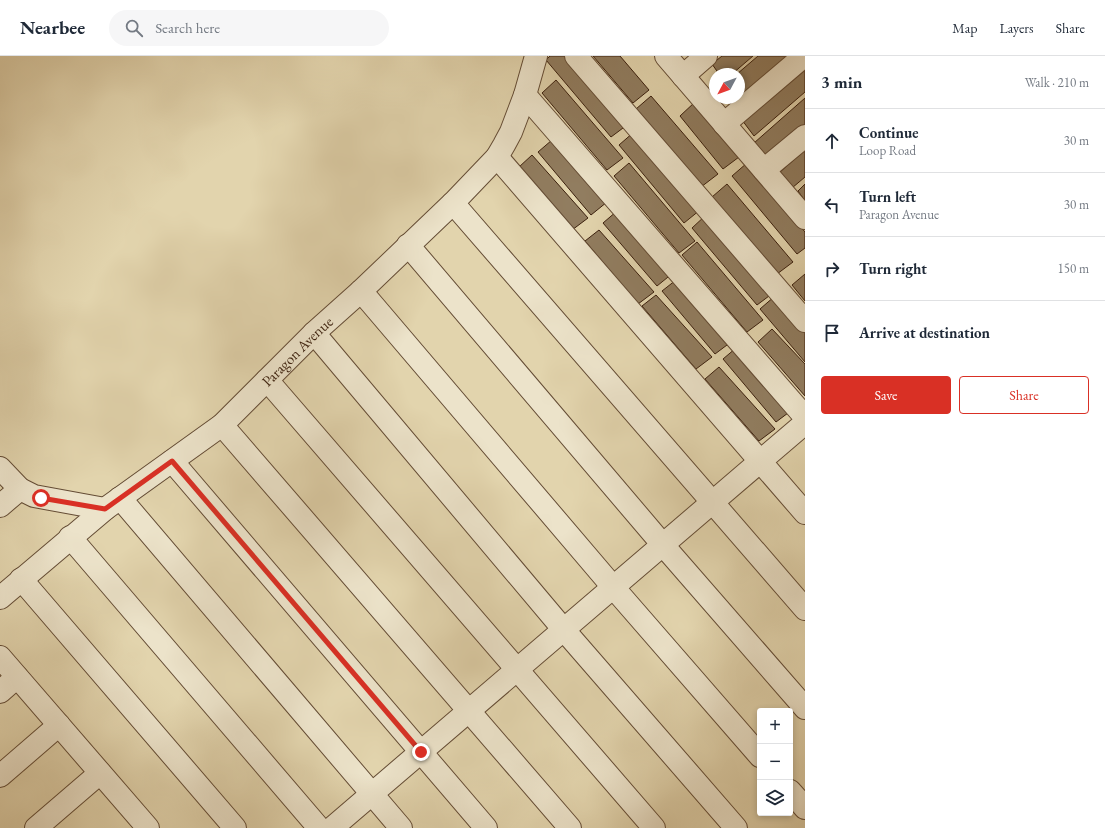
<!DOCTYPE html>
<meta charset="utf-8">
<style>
body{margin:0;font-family:"EB Garamond",serif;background:#f6f6f7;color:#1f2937}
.controls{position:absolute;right:12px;bottom:12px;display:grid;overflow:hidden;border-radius:4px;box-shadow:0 2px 6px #0003}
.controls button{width:36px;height:36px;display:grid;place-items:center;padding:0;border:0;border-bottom:1px solid #e0e1e3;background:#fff;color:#1f2937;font:20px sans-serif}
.compass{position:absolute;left:709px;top:12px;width:36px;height:36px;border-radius:50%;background:#fff;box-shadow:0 2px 6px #0003;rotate:229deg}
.stop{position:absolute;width:12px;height:12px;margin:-9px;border:3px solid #d93025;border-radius:50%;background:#fff}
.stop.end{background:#d93025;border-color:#fff;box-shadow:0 1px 4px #0008}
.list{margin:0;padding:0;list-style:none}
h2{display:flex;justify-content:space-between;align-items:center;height:52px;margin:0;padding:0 16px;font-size:17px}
h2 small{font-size:13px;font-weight:400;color:#747a83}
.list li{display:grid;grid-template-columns:26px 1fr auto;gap:12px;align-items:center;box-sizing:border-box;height:64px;padding:0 16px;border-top:1px solid #e0e1e3}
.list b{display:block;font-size:15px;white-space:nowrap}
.list p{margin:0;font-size:13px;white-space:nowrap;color:#747a83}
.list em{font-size:13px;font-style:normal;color:#747a83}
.actions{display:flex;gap:8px;padding:12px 16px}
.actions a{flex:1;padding:9px 0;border:1px solid #d93025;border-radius:4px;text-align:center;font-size:14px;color:#d93025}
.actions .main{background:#d93025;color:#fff}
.icon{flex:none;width:22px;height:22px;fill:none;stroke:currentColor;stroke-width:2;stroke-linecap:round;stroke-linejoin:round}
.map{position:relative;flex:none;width:805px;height:772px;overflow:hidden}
header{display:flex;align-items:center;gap:24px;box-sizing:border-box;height:56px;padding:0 20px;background:#fff;border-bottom:1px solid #e0e1e3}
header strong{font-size:19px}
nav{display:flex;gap:22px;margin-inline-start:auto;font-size:14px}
.search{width:280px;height:36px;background:#f6f6f7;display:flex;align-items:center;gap:10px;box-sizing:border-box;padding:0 14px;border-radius:22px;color:#747a83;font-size:15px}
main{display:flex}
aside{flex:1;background:#fff}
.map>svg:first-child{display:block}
</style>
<header>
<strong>Nearbee</strong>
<div class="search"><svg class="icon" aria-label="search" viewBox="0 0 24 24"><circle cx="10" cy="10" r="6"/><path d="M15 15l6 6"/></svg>Search here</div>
<nav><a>Map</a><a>Layers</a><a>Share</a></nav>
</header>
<main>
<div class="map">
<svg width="805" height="772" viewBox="0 0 805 772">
<rect width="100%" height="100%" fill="#e2d4ad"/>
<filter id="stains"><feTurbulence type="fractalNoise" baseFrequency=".005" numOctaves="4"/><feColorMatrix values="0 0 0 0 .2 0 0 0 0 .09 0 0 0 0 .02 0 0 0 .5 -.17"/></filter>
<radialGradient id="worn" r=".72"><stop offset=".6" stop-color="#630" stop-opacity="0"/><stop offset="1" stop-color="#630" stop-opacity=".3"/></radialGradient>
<g fill="#917d60" stroke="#3a1f0d">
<polygon points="550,0 568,0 627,69 611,81 546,4"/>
<polygon points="593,0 620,0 649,34 633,47"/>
<polygon points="722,0 753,0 732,18 719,18 712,8"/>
<polygon points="758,0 788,0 738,43 737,42 739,42 739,18 737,18"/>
<polygon points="805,9 805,36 754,80 742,64"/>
<polygon points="556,24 623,102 607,114 542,37"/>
<polygon points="651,40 718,118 701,131 636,53"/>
<polygon points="805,42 805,69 766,103 754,87"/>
<polygon points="695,46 739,101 723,113 680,60"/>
<polygon points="634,76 700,154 684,167 619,89"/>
<polygon points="552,84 607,146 591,159 538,96"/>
<polygon points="805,94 805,121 792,132 780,116"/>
<polygon points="532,99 588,162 572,174 519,111"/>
<polygon points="629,107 695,185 679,197 614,120"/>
<polygon points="747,107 805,176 805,192 797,198 732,120"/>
<polygon points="727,128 793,206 777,218 712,141"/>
<polygon points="805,128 805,145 798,135"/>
<polygon points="617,155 673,217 657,230 603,167"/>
<polygon points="706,159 773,237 757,249 692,172"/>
<polygon points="599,174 654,236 638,248 585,185"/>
<polygon points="697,186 763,264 747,276 682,199"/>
<polygon points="805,218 805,245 792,229"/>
<polygon points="676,224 731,286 715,298 662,235"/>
<polygon points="656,239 712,301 696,313 642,250"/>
<polygon points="775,240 805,275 805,306 760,253"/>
<polygon points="772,273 805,308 805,340 758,286"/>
<polygon points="736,292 792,354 776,366 723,303"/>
<polygon points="719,311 775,373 759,385 705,323"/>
</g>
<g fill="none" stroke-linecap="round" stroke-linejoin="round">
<g stroke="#644c35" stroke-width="24">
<g id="minor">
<polyline points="576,0 805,265"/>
<polyline points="666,0 805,162"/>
<polyline points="683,20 706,0"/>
<polyline points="525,39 805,361"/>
<polyline points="724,68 804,0"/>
<polyline points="497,101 805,457"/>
<polyline points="764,114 805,80"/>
<polyline points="453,147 805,553"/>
<polyline points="408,189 663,489 805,652"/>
<polyline points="361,235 613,531 760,700"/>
<polyline points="314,277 564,574 736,772"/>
<polyline points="267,324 654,772"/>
<polyline points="222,369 570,772"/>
<polyline points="172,405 486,772"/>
<polyline points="0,412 20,433 34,440 105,453"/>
<polyline points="120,442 401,772"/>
<polyline points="0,450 20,433"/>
<polyline points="70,481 319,772"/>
<polyline points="21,523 235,772"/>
<path id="s1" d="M 0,542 L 105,453 L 222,369 L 314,277 L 361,235 L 453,147 L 497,101 L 504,89 L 511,76 L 525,39 L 536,0"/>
<polyline points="0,601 148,772"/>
<polyline points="0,636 17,621"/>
<polyline points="0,720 59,669"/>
<polyline points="790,735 805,752"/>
<polyline points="36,772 100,717"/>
<polyline points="332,772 805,367"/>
</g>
</g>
<use href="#minor" stroke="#ece3ca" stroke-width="22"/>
</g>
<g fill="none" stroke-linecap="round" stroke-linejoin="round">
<polyline stroke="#d93025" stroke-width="5" points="41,442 105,453 172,405 421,696"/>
</g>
<g text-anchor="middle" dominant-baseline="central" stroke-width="4" stroke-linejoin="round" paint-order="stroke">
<g font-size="15" fill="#3a1f0d" stroke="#ece3ca">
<text stroke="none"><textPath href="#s1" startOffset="387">Paragon Avenue</textPath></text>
</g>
</g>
<rect width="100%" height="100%" filter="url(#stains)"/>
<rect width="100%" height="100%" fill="url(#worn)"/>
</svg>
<div class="controls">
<button>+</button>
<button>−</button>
<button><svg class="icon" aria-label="layers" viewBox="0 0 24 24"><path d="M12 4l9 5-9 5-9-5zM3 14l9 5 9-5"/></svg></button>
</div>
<svg class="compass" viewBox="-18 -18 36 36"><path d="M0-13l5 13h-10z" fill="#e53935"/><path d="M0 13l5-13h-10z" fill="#747a83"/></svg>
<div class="stop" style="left:41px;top:442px"></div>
<div class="stop end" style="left:421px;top:696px"></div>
</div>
<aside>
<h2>3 min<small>Walk · 210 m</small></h2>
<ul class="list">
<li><svg class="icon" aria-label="ahead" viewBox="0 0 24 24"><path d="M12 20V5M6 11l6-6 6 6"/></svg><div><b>Continue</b><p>Loop Road</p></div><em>30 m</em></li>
<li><svg class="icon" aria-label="left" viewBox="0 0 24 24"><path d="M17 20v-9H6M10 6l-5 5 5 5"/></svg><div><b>Turn left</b><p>Paragon Avenue</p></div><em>30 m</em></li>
<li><svg class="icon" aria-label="right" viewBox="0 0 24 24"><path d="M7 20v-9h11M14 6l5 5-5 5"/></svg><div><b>Turn right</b></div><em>150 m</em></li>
<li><svg class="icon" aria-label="arrive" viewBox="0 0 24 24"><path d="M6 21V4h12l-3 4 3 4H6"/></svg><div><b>Arrive at destination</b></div></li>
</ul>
<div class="actions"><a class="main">Save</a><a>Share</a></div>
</aside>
</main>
